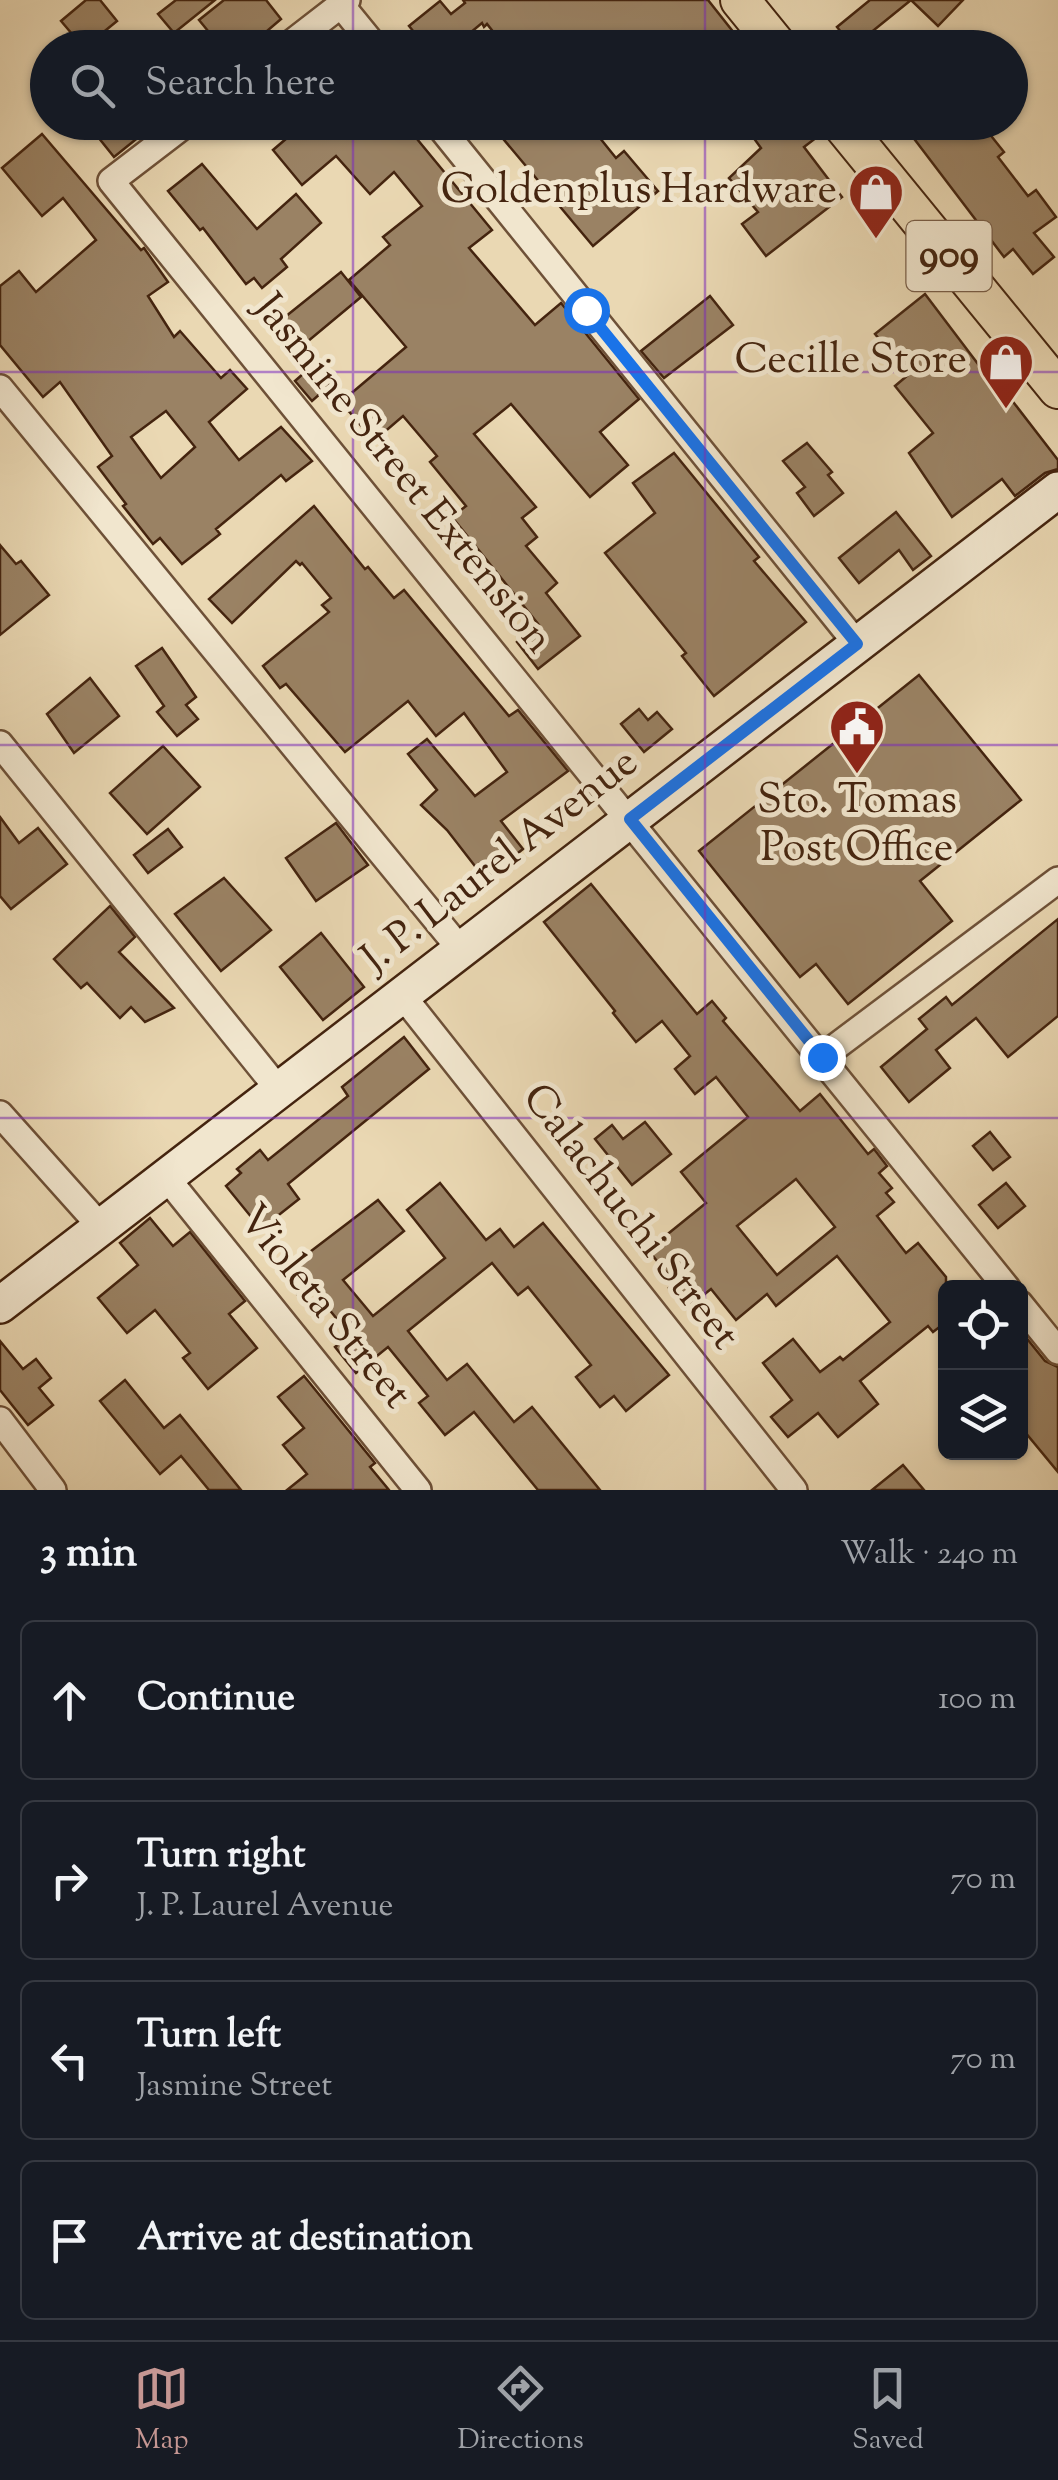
<!DOCTYPE html>
<meta charset="utf-8">
<style>
body{margin:0;font-family:"Sorts Mill Goudy",serif;background:#20242c;color:#f1f3f6}
.controls{position:absolute;right:30px;bottom:30px;display:grid;overflow:hidden;border-radius:15px;box-shadow:0 2px 8px #0004}
.controls button{width:90px;height:90px;display:grid;place-items:center;padding:0;border:0;border-bottom:2px solid #363941;background:#171b24;color:#f1f3f6;font:50px sans-serif}
.stop{position:absolute;width:30px;height:30px;margin:-22px;border:8px solid #1a73e8;border-radius:50%;background:#fff}
.stop.end{background:#1a73e8;border-color:#fff;box-shadow:0 2px 10px #0008}
.list{margin:0;padding:0;list-style:none}
h2{display:flex;justify-content:space-between;align-items:center;height:130px;margin:0;padding:0 40px;font-size:42px}
h2 small{font-size:32px;font-weight:400;color:#9ea1a6}
.list li{display:grid;grid-template-columns:65px 1fr auto;gap:30px;align-items:center;box-sizing:border-box;height:160px;margin:0 20px 20px;padding:0 20px;border:2px solid #363941;border-radius:15px}
.list b{display:block;font-size:38px;white-space:nowrap}
.list p{margin:0;font-size:32px;white-space:nowrap;color:#9ea1a6}
.list em{font-size:32px;font-style:normal;color:#9ea1a6}
.icon{flex:none;width:55px;height:55px;fill:none;stroke:currentColor;stroke-width:2;stroke-linecap:round;stroke-linejoin:round}
.map{position:relative;flex:none;width:1058px;height:1490px;overflow:hidden}
.search{position:absolute;background:#171b24;box-shadow:0 2px 8px #0004;left:30px;right:30px;top:30px;height:110px;display:flex;align-items:center;gap:25px;box-sizing:border-box;padding:0 35px;border-radius:55px;color:#9ea1a6;font-size:38px}
.sheet{height:850px;background:#171b24}
nav{display:flex;justify-content:space-around;align-items:center;box-sizing:border-box;height:140px;border-top:2px solid #363941;background:#171b24;font-size:28px;color:#9ea1a6}
nav a{display:grid;justify-items:center;gap:5px}
nav .on{color:#c59692}
.map>svg:first-child{display:block}
</style>
<div class="map">
<svg width="1058" height="1490" viewBox="0 0 1058 1490">
<rect width="100%" height="100%" fill="#ead8b3"/>
<filter id="stains"><feTurbulence type="fractalNoise" baseFrequency=".002" numOctaves="4"/><feColorMatrix values="0 0 0 0 .2 0 0 0 0 .09 0 0 0 0 .02 0 0 0 .5 -.17"/></filter>
<radialGradient id="worn" r=".72"><stop offset=".6" stop-color="#630" stop-opacity="0"/><stop offset="1" stop-color="#630" stop-opacity=".3"/></radialGradient>
<g fill="#9a8264" stroke="#44240f" stroke-width="2.5" fill-rule="evenodd">
<polygon points="86,0 100,0 117,21 84,48 61,21"/>
<polygon points="176,0 215,0 174,33 158,14"/>
<polygon points="224,0 266,0 281,19 247,48 222,48 199,20"/>
<polygon points="463,0 708,0 746,48 506,48 487,24 484,27 482,23 452,48 427,48 409,26 440,1 451,14 465,3"/>
<polygon points="870,0 963,0 938,26 911,0 853,47 837,27"/>
<polygon points="86,122 130,122 140,136 114,157"/>
<polygon points="274,122 403,122 492,230 469,248 535,325 561,303 639,399 600,432 628,465 590,497 511,404 474,434 536,507 522,518 537,537 526,546 557,583 546,593 580,636 538,669 517,642 539,625 452,517 466,506 430,462 437,456 403,416 374,441 341,402 406,347 349,280 390,245 383,237 422,206 394,172 370,194 336,156 302,185 273,150 287,138"/>
<polygon points="489,122 587,122 616,158 624,151 658,191 593,246"/>
<polygon points="742,122 818,122 821,134 804,147 842,197 766,256 742,224 758,212 729,178 761,148"/>
<polygon points="937,122 980,122 1004,152 998,157 1028,196 1036,190 1056,217 1034,233 1054,257 1033,274 1013,249 1004,257 915,140"/>
<path d="M 42,134 L 141,250 L 144,248 L 168,282 L 148,296 L 174,337 L 180,331 L 221,378 L 230,370 L 247,389 L 209,422 L 239,460 L 281,427 L 312,461 L 286,481 L 281,475 L 216,529 L 220,534 L 182,564 L 160,538 L 153,544 L 123,506 L 126,504 L 98,467 L 112,456 L 60,382 L 43,397 L 0,345 L 0,286 L 19,271 L 36,292 L 96,240 L 63,198 L 42,216 L 2,168 ZM 166,411 L 195,447 L 161,478 L 131,437 Z"/>
<polygon points="202,164 257,229 296,194 321,223 281,259 287,267 262,288 254,278 246,284 203,228 200,230 168,191"/>
<polygon points="341,272 361,297 301,347 280,321"/>
<polygon points="925,294 1003,397 1007,394 1058,460 1058,469 1045,473 1015,496 1002,479 952,517 909,453 933,433 895,386 908,375 875,334"/>
<polygon points="710,296 733,325 664,378 641,351"/>
<polygon points="312,366 330,385 312,401 295,381"/>
<polygon points="807,443 832,472 828,475 843,493 814,516 797,493 805,487 783,461"/>
<polygon points="674,453 759,557 754,561 806,622 714,696 682,656 686,653 605,553 655,513 633,483"/>
<polygon points="314,506 365,569 368,567 394,598 404,590 509,716 518,710 568,771 501,821 523,849 485,879 447,830 421,805 437,790 408,754 427,739 475,796 507,772 464,713 436,736 408,701 345,752 286,684 280,688 263,666 329,612 322,605 331,598 302,563 300,565 296,561 232,623 209,599"/>
<polygon points="896,512 931,556 913,570 899,550 859,583 839,558"/>
<polygon points="0,545 16,564 21,561 49,595 0,635"/>
<polygon points="162,648 196,697 186,705 198,719 177,736 157,712 164,706 136,666"/>
<polygon points="919,675 1021,800 920,881 952,921 848,1004 816,964 800,977 699,851"/>
<polygon points="90,678 119,716 74,753 47,714"/>
<polygon points="639,709 648,720 657,712 672,729 644,752 621,724"/>
<polygon points="163,746 200,787 147,834 110,793"/>
<polygon points="0,817 19,843 38,828 67,864 11,909 0,896"/>
<polygon points="336,823 368,865 316,901 286,858"/>
<polygon points="168,829 182,847 148,873 134,855"/>
<polygon points="224,878 271,930 221,971 175,914"/>
<path d="M 591,884 L 697,1014 L 712,1001 L 726,1018 L 723,1021 L 800,1111 L 820,1094 L 868,1154 L 874,1149 L 887,1166 L 879,1173 L 892,1188 L 886,1193 L 894,1202 L 877,1216 L 906,1253 L 918,1243 L 946,1277 L 946,1322 L 933,1332 L 928,1326 L 860,1381 L 878,1404 L 838,1437 L 818,1413 L 788,1437 L 771,1417 L 792,1400 L 763,1363 L 793,1339 L 820,1372 L 840,1357 L 843,1360 L 890,1322 L 837,1256 L 776,1306 L 767,1294 L 736,1320 L 711,1289 L 686,1309 L 669,1288 L 675,1283 L 648,1250 L 706,1203 L 681,1172 L 748,1117 L 716,1077 L 695,1094 L 675,1069 L 690,1056 L 662,1021 L 636,1042 L 613,1013 L 615,1011 L 544,922 ZM 796,1179 L 835,1227 L 777,1275 L 737,1226 Z"/>
<polygon points="110,906 135,937 119,952 174,1008 145,1022 131,1007 120,1018 87,983 81,988 54,959"/>
<polygon points="1058,919 1058,1016 1008,1057 976,1018 936,1050 950,1068 909,1102 881,1067 927,1029 919,1019 946,997 952,1005"/>
<polygon points="321,933 364,987 323,1020 280,967"/>
<polygon points="404,1037 429,1069 288,1184 299,1199 261,1229 226,1186 241,1173 237,1169 260,1150 268,1160 348,1096 342,1087"/>
<polygon points="645,1122 671,1154 632,1185 595,1139 612,1125 623,1139"/>
<polygon points="990,1132 1010,1157 993,1170 973,1146"/>
<polygon points="440,1183 486,1240 500,1229 514,1247 543,1223 669,1375 626,1411 614,1396 600,1407 576,1377 591,1365 528,1287 518,1295 492,1263 408,1331 447,1380 467,1364 514,1422 532,1407 600,1490 538,1490 474,1412 445,1435 419,1403 428,1396 388,1347 356,1373 335,1347 350,1335 310,1286 298,1295 281,1274 378,1200 404,1231 343,1280 373,1316 445,1258 407,1210"/>
<polygon points="1006,1183 1025,1206 998,1228 979,1205"/>
<polygon points="150,1218 173,1246 190,1232 245,1301 229,1314 257,1348 208,1389 183,1358 190,1353 155,1310 127,1333 98,1298 138,1265 120,1243"/>
<polygon points="1020,1330 1045,1361 1058,1367 1058,1472 1020,1426"/>
<polygon points="0,1341 23,1369 36,1359 51,1378 39,1388 53,1405 28,1425 0,1390"/>
<polygon points="304,1376 375,1463 370,1467 389,1490 287,1490 307,1474 283,1445 304,1428 278,1397"/>
<polygon points="125,1380 164,1428 180,1415 241,1490 209,1490 181,1456 160,1474 100,1401"/>
<polygon points="903,1465 924,1490 872,1490"/>
</g>
<g fill="none" stroke-linecap="round" stroke-linejoin="round">
<g stroke="#6e5138" stroke-width="30">
<g id="street">
<polyline points="341,5 376,48"/>
<polyline points="285,48 347,0"/>
<polyline points="188,122 111,181 1007,1288"/>
<polyline points="436,122 857,644"/>
<polyline points="0,388 461,950"/>
<polyline points="0,744 279,1090"/>
<polyline points="402,995 794,1490"/>
<polyline points="822,1057 1058,880"/>
<polyline points="0,1114 101,1227"/>
<polyline points="166,1177 418,1490"/>
<polyline points="1020,1304 1058,1351"/>
<polyline points="0,1420 53,1490"/>
</g>
</g>
<g stroke="#44240f" stroke-width="40">
<polyline id="secondary" points="0,1305 1058,490"/>
</g>
<g stroke="#44240f" stroke-width="42">
<g id="primary">
<polyline points="740,0 779,48"/>
<polyline points="840,122 1058,389"/>
</g>
</g>
<use href="#street" stroke="#f1e6ce" stroke-width="25"/>
<use href="#secondary" stroke="#f1e6ce" stroke-width="35"/>
<use href="#primary" stroke="#ead8b3" stroke-width="38"/>
</g>
<g fill="none" stroke-linecap="round" stroke-linejoin="round">
<polyline stroke="#1a73e8" stroke-width="12" points="586,310 857,644 630,819 822,1057"/>
</g>
<path fill="none" stroke="#7b2cbf" stroke-width="2.5" stroke-opacity="0.55" d="M 353,0 L 353,48M 705,0 L 705,48M 353,122 L 353,1490M 705,122 L 705,1490M 0,372 L 1058,372M 0,745 L 1058,745M 0,1118 L 1058,1118"/>
<defs>
<g id="shop-pin" transform="scale(2.875)"><path d="M0 17L-7.5 6A9.5 9.5 0 1 1 7.5 6Z" fill="#8f2418" stroke="#f1e6ce"/><path d="M-5-2.5h2.3a2.7 3.5 0 0 1 5.4 0H5L5.5 6h-11ZM-1.5-2.5h3a1.5 2.3 0 0 0-3 0Z" fill="#fff"/></g>
<g id="civic-pin" transform="scale(2.875)"><path d="M0 17L-7.5 6A9.5 9.5 0 1 1 7.5 6Z" fill="#8f2418" stroke="#f1e6ce"/><path d="M-.6-6.5H3V-4.5H.6V-3L4-1V1h2V6H-6V1h2V-1L-.6-3ZM-1.2 2.5V6h2.4V2.5Z" fill="#fff"/></g>
</defs>
<g fill-rule="evenodd">
<use href="#shop-pin" x="876" y="192"/>
<use href="#shop-pin" x="1006" y="362"/>
<use href="#civic-pin" x="857" y="727"/>
</g>
<g text-anchor="middle" dominant-baseline="central" stroke-width="10" stroke-linejoin="round" paint-order="stroke">
<rect fill="#f1e6ce" stroke="#785e48" stroke-width="2.5" x="906.5" y="221" width="85" height="70" rx="8"/>
<g font-size="40" font-weight="bold" fill="#44240f">
<text x="949" y="256">909</text>
</g>
<g font-size="42" fill="#44240f" stroke="#f1e6ce" text-anchor="end">
<text x="837" y="192">Goldenplus Hardware</text>
<text x="967" y="362">Cecille Store</text>
<text x="857" y="802" text-anchor="middle">Sto. Tomas<tspan x="857" dy="48">Post Office</tspan></text>
</g>
<g font-size="42" fill="#44240f" stroke="#f1e6ce">
<text transform="translate(402 475) rotate(51)">Jasmine Street Extension</text>
<text transform="translate(501 862) rotate(-38)">J. P. Laurel Avenue</text>
<text transform="translate(629 1218) rotate(52)">Calachuchi Street</text>
<text transform="translate(323 1308) rotate(51)">Violeta Street</text>
</g>
</g>
<rect width="100%" height="100%" filter="url(#stains)"/>
<rect width="100%" height="100%" fill="url(#worn)"/>
</svg>
<div class="controls">
<button><svg class="icon" aria-label="locate" viewBox="0 0 24 24"><circle cx="12" cy="12" r="6"/><path d="M12 2v4M12 18v4M2 12h4M18 12h4"/></svg></button>
<button><svg class="icon" aria-label="layers" viewBox="0 0 24 24"><path d="M12 4l9 5-9 5-9-5zM3 14l9 5 9-5"/></svg></button>
</div>
<div class="stop" style="left:586px;top:310px"></div>
<div class="stop end" style="left:822px;top:1057px"></div>
<div class="search"><svg class="icon" aria-label="search" viewBox="0 0 24 24"><circle cx="10" cy="10" r="6"/><path d="M15 15l6 6"/></svg>Search here</div>
</div>
<section class="sheet">
<h2>3 min<small>Walk · 240 m</small></h2>
<ul class="list">
<li><svg class="icon" aria-label="ahead" viewBox="0 0 24 24"><path d="M12 20V5M6 11l6-6 6 6"/></svg><div><b>Continue</b></div><em>100 m</em></li>
<li><svg class="icon" aria-label="right" viewBox="0 0 24 24"><path d="M7 20v-9h11M14 6l5 5-5 5"/></svg><div><b>Turn right</b><p>J. P. Laurel Avenue</p></div><em>70 m</em></li>
<li><svg class="icon" aria-label="left" viewBox="0 0 24 24"><path d="M17 20v-9H6M10 6l-5 5 5 5"/></svg><div><b>Turn left</b><p>Jasmine Street</p></div><em>70 m</em></li>
<li><svg class="icon" aria-label="arrive" viewBox="0 0 24 24"><path d="M6 21V4h12l-3 4 3 4H6"/></svg><div><b>Arrive at destination</b></div></li>
</ul>
</section>
<nav>
<a class="on"><svg class="icon" aria-label="map" viewBox="0 0 24 24"><path d="M3 6l6-2 6 2 6-2v14l-6 2-6-2-6 2zM9 4v14M15 6v14"/></svg>Map</a>
<a><svg class="icon" aria-label="directions" viewBox="0 0 24 24"><path d="M12 3l9 9-9 9-9-9zM9 14v-3h6M13 9l2 2-2 2"/></svg>Directions</a>
<a><svg class="icon" aria-label="saved" viewBox="0 0 24 24"><path d="M7 4h10v16l-5-4-5 4z"/></svg>Saved</a>
</nav>
